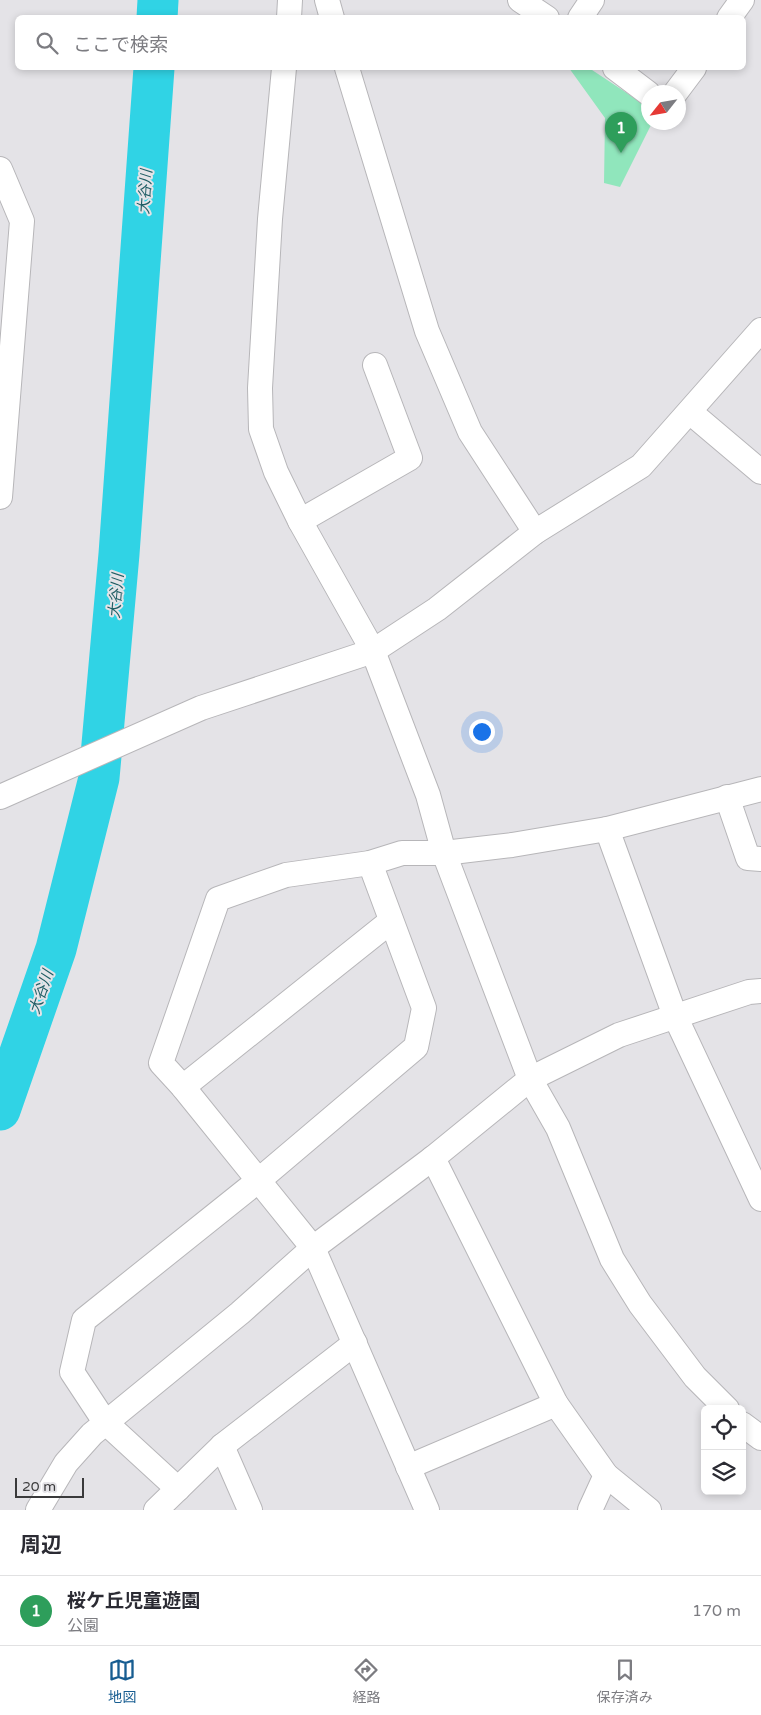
<!DOCTYPE html>
<html lang="ja">
<meta charset="utf-8">
<style>
body{margin:0;font-family:"Varela Round","Noto Sans JP",sans-serif;background:#f7f7f7;color:#2b2b33}
.controls{position:absolute;right:15px;bottom:15px;display:grid;overflow:hidden;border-radius:8px;box-shadow:0 2px 8px #0003}
.controls button{width:45px;height:45px;display:grid;place-items:center;padding:0;border:0;border-bottom:1px solid #e1e1e2;background:#fff;color:#2b2b33;font:25px sans-serif}
.compass{position:absolute;left:641px;top:85px;width:45px;height:45px;border-radius:50%;background:#fff;box-shadow:0 2px 8px #0003;rotate:239deg}
.scale{position:absolute;left:15px;bottom:12px;width:69px;box-sizing:border-box;padding-left:5px;border:2px solid #3a3a3b;border-top:0;font-size:14px;line-height:18px;white-space:nowrap;color:#3a3a3b;-webkit-text-stroke:4px #e4e3e7;paint-order:stroke}
.you{position:absolute;left:481px;top:731px;width:18px;height:18px;margin:-12px;border:4px solid #fff;border-radius:50%;background:#1a73e8;box-shadow:0 0 0 8px #1a73e833}
.badge{display:grid;place-items:center;width:32px;height:32px;border-radius:50%;background:#175d91;color:#fff;font-size:16px;font-weight:700}
.pin{position:absolute;translate:-50% -41px;filter:drop-shadow(0 1px 2px #0008)}
.pin::after{content:'';position:absolute;top:26px;width:18px;height:15px;background:inherit;clip-path:polygon(0 0,100% 0,50% 100%)}
.list{margin:0;padding:0;list-style:none}
h2{display:flex;justify-content:space-between;align-items:center;height:65px;margin:0;padding:0 20px;font-size:21px}
h2 small{font-size:16px;font-weight:400;color:#7c7c81}
.list li{display:grid;grid-template-columns:32px 1fr auto;gap:15px;align-items:center;box-sizing:border-box;height:70px;padding:0 20px;border-top:1px solid #e1e1e2}
.list b{display:block;font-size:19px;white-space:nowrap}
.list p{margin:0;font-size:16px;white-space:nowrap;color:#7c7c81}
.list em{font-size:16px;font-style:normal;color:#7c7c81}
.icon{flex:none;width:28px;height:28px;fill:none;stroke:currentColor;stroke-width:2;stroke-linecap:round;stroke-linejoin:round}
.map{position:relative;flex:none;width:761px;height:1510px;overflow:hidden}
.search{position:absolute;background:#fff;box-shadow:0 2px 8px #0003;left:15px;right:15px;top:15px;height:55px;display:flex;align-items:center;gap:12px;box-sizing:border-box;padding:0 18px;border-radius:8px;color:#7c7c81;font-size:19px}
.sheet{height:135px;background:#fff}
nav{display:flex;justify-content:space-around;align-items:center;box-sizing:border-box;height:70px;border-top:1px solid #e1e1e2;background:#fff;font-size:14px;color:#7c7c81}
nav a{display:grid;justify-items:center;gap:2px}
nav .on{color:#175d91}
.map>svg:first-child{display:block}
</style>
<div class="map">
<svg width="761" height="1510" viewBox="0 0 761 1510">
<rect width="100%" height="100%" fill="#e4e3e7"/>
<polygon fill="#90e6bc" points="569,68 589,68 648,107 648,122 652,123 620,187 604,183 605,118"/>
<g fill="none" stroke-linecap="round" stroke-linejoin="round">
<g stroke="#30d3e5" stroke-width="41">
<polyline points="157,18 158,0"/>
<polyline points="0,1110 56,949 99,778 119,554 154,68"/>
</g>
<g stroke="#b7b6b9" stroke-width="26">
<g id="minor">
<polyline points="327,0 332,18"/>
<polyline points="520,0 547,18"/>
<polyline points="289,18 290,0"/>
<polyline points="580,18 592,0"/>
<polyline points="729,18 742,0"/>
<polyline points="284,68 270,219 260,388 261,429 276,472 300,521 373,651 428,795 444,853 530,1079 558,1128 612,1259 640,1304 695,1377 727,1409"/>
<polyline points="347,68 427,331 470,432 535,532"/>
<polyline points="615,68 648,93"/>
<polyline points="676,92 694,68"/>
<polyline points="0,169 22,221 0,497"/>
<polyline points="690,412 761,472"/>
<polyline points="300,521 410,458 375,365"/>
<polyline points="0,797 201,708 373,651 437,609 535,532 641,466 761,330"/>
<polyline points="727,797 748,858 761,859"/>
<polyline points="607,829 675,1016 761,1199"/>
<polyline points="183,1087 391,921"/>
<polyline points="433,1158 556,1404 606,1475 649,1510"/>
<polyline points="742,1424 761,1438"/>
<polyline points="222,1446 250,1510"/>
<polyline points="408,1467 556,1404"/>
<polyline points="178,1489 105,1422 72,1372 84,1320 259,1180 416,1047 424,1008 370,863"/>
<polyline points="38,1510 66,1463 92,1434 240,1313 313,1248 433,1158 530,1079 619,1035 749,992 761,991"/>
<polyline points="156,1510 222,1446 355,1343"/>
<polyline points="427,1510 313,1248 183,1087 161,1063 218,899 286,875 370,863 402,853 444,853 512,845 607,829 761,789"/>
<polyline points="590,1510 606,1475"/>
</g>
</g>
<use href="#minor" stroke="#fff" stroke-width="24"/>
</g>
<g text-anchor="middle" dominant-baseline="central" stroke-width="4" stroke-linejoin="round" paint-order="stroke">
<g font-size="15" font-style="italic" fill="#1f5d64" stroke="#e4e3e7">
<text transform="translate(145 192) rotate(-86)">大谷川</text>
<text transform="translate(116 596) rotate(-85)">大谷川</text>
<text transform="translate(41 992) rotate(-71)">大谷川</text>
</g>
</g>
</svg>
<div class="controls">
<button><svg class="icon" aria-label="locate" viewBox="0 0 24 24"><circle cx="12" cy="12" r="6"/><path d="M12 2v4M12 18v4M2 12h4M18 12h4"/></svg></button>
<button><svg class="icon" aria-label="layers" viewBox="0 0 24 24"><path d="M12 4l9 5-9 5-9-5zM3 14l9 5 9-5"/></svg></button>
</div>
<svg class="compass" viewBox="-18 -18 36 36"><path d="M0-13l5 13h-10z" fill="#e53935"/><path d="M0 13l5-13h-10z" fill="#7c7c81"/></svg>
<div class="scale">20 m</div>
<div class="you"></div>
<div class="pin badge" style="left:621px;top:153px;background:#2e9e5b">1</div>
<div class="search"><svg class="icon" aria-label="search" viewBox="0 0 24 24"><circle cx="10" cy="10" r="6"/><path d="M15 15l6 6"/></svg>ここで検索</div>
</div>
<section class="sheet">
<h2>周辺<small></small></h2>
<ul class="list">
<li><span class="badge" style="background:#2e9e5b">1</span><div><b>桜ケ丘児童遊園</b><p>公園</p></div><em>170 m</em></li>
</ul>
</section>
<nav>
<a class="on"><svg class="icon" aria-label="map" viewBox="0 0 24 24"><path d="M3 6l6-2 6 2 6-2v14l-6 2-6-2-6 2zM9 4v14M15 6v14"/></svg>地図</a>
<a><svg class="icon" aria-label="directions" viewBox="0 0 24 24"><path d="M12 3l9 9-9 9-9-9zM9 14v-3h6M13 9l2 2-2 2"/></svg>経路</a>
<a><svg class="icon" aria-label="saved" viewBox="0 0 24 24"><path d="M7 4h10v16l-5-4-5 4z"/></svg>保存済み</a>
</nav>
